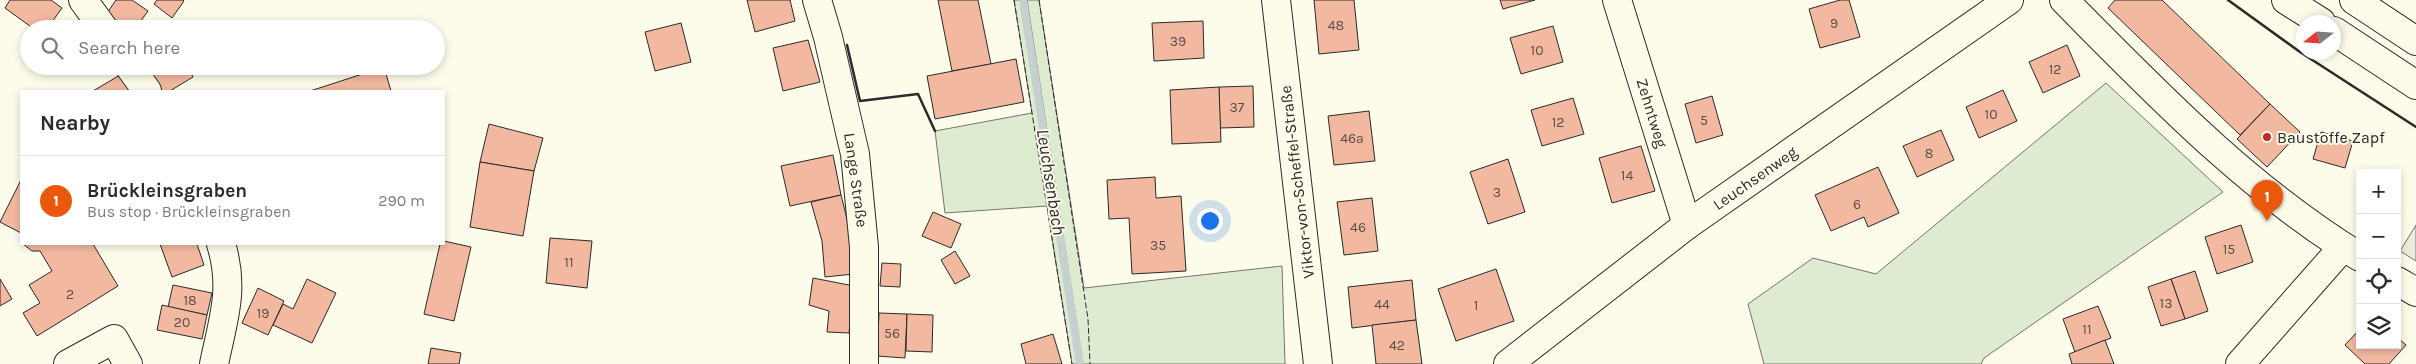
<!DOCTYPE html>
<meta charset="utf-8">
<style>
body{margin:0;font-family:Karla,sans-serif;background:#f2f2f3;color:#2b2b33}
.controls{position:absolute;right:15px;bottom:15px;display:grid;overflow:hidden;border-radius:0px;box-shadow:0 2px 8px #0003}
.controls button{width:45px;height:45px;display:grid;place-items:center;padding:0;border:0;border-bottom:1px solid #e1e1e2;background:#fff;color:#2b2b33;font:25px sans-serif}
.compass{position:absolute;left:2296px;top:15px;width:45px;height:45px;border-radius:50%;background:#fff;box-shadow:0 2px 8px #0003;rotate:253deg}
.you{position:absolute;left:1209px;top:220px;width:18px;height:18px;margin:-12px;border:4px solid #fff;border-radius:50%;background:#1a73e8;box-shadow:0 0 0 8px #1a73e833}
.badge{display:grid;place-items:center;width:32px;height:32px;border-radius:50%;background:#ea580c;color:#fff;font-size:16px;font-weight:700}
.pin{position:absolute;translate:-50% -41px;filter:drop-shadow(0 1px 2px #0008)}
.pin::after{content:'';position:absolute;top:26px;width:18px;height:15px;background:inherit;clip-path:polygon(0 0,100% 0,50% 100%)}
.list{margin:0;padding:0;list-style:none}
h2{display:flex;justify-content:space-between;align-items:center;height:65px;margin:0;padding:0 20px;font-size:21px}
h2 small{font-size:16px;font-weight:400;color:#7c7c81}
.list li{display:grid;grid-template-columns:32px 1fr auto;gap:15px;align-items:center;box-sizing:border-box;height:90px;padding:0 20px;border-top:1px solid #e1e1e2}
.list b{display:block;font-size:19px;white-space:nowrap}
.list p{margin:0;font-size:16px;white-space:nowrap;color:#7c7c81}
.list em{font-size:16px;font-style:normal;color:#7c7c81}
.icon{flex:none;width:28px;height:28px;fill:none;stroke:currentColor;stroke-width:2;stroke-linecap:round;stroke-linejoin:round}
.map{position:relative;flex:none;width:2416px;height:364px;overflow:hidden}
.search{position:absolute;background:#fff;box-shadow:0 2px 8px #0003;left:20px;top:20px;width:425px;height:55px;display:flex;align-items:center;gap:12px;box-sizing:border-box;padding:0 18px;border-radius:28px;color:#7c7c81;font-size:19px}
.panel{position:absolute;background:#fff;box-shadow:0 2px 8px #0003;left:20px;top:90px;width:425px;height:155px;border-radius:0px}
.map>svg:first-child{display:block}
</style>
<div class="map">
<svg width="2416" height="364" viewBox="0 0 2416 364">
<rect width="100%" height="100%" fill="#fdfbea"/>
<g fill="#deebd1" stroke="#74746e">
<polygon points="1014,0 1020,0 1077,364 1072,364 1047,206 945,213 935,131 1032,113"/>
<polygon points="1027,0 1039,0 1084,288 1282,266 1285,364 1083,364"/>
<polygon points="2106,83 2223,192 1984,358 1981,364 1764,364 1748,304 1813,258 1876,274"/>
</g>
<polygon fill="#eceadb" stroke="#74746e" points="2416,225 2416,261 2400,251"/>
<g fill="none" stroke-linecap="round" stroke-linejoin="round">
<polyline stroke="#c7d0d0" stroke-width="8" points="1023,0 1080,364"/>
</g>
<g fill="#f2b8a0" stroke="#2b2b2b">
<polygon points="10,0 51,0 62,8 47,29 34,29 5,8"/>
<polygon points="116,0 132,0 148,11 135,29 123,29 105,16"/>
<polygon points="157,0 183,0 184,1 172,18 154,4"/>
<polygon points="747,0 790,0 795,21 755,32"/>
<polygon points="938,0 978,0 991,64 952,71"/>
<polygon points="1314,0 1354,0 1359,50 1319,54"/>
<polygon points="1500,0 1535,0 1503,9"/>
<polygon points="1840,0 1849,0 1860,37 1820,48 1809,9"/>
<polygon points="2115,0 2162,0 2270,104 2240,135 2108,8"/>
<polygon points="1203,21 1204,58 1154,61 1152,23"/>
<polygon points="681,23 691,62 655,71 645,32"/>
<polygon points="1553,26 1563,62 1521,74 1510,38"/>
<polygon points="808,40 820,82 783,91 773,48"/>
<polygon points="2067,45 2080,76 2043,93 2029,62"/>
<polygon points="1016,59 1024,102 935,119 927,76"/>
<polygon points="146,66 187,66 193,77 170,91 160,91"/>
<polygon points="384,67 391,91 310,91"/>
<polygon points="120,75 130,91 93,91"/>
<polygon points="1253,86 1254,127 1220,128 1219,87"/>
<polygon points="1219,87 1221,142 1172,144 1170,90"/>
<polygon points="2003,90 2017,121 1979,138 1966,107"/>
<polygon points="1712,96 1723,135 1696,143 1685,104"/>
<polygon points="1573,98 1584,134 1542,146 1531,110"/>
<polygon points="2270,104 2300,132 2267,167 2237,139"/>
<polygon points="1369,111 1375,161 1334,165 1328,116"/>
<polygon points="489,124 543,138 534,171 480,162"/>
<polygon points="1941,130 1954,160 1917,177 1903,146"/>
<polygon points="2321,132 2353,141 2345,168 2313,159"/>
<polygon points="1641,146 1655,191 1612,203 1599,158"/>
<polygon points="833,155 841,195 790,206 781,166"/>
<polygon points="1508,159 1525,212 1488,224 1470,172"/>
<polygon points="480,162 534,171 523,236 470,227"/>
<polygon points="1878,167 1899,213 1868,227 1864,217 1831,231 1815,195"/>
<polygon points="1155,177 1156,198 1181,196 1186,271 1132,274 1129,218 1109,219 1107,180"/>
<polygon points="21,180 21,233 0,222"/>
<polygon points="841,195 849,227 854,274 825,277 822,241 811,202"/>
<polygon points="1372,198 1378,251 1344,255 1337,202"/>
<polygon points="933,212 961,224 951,248 922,236"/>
<polygon points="2241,225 2253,262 2217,274 2205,237"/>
<polygon points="550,238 592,241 587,288 546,283"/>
<polygon points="444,241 471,247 454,321 424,314 440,244 444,244"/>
<polygon points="23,244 93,244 118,286 37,336 23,313 40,303 29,285 52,271 40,251 32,251"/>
<polygon points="160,244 197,244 204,265 172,277"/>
<polygon points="955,251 970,276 955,284 941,260"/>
<polygon points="882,263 901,264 900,287 880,286"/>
<polygon points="1496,269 1514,321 1456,341 1438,289"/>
<polygon points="2195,271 2208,311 2185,319 2171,279"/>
<polygon points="813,278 854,286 849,333 827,332 829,311 809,305"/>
<polygon points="0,279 12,299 0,306"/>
<polygon points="307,279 336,293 312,343 273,325 283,304 293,309"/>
<polygon points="2171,279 2185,319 2161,326 2148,287"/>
<polygon points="1412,280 1416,320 1352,328 1348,287"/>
<polygon points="173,285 212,293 207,315 168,307"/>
<polygon points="258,288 284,301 268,335 242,323"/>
<polygon points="162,305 207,315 202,339 157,330"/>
<polygon points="2098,306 2111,338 2075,352 2063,319"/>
<polygon points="879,313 907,314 905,358 877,356"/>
<polygon points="907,314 933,315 932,352 906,351"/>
<polygon points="1416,320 1422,364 1376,364 1372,325"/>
<polygon points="2360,329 2360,345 2397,345 2397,337 2406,345 2389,364 2365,364 2345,345"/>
<polygon points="1053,334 1062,364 1026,364 1021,344"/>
<polygon points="2105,340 2114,364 2072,364 2069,354"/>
<polygon points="431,348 461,353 459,364 428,364"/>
</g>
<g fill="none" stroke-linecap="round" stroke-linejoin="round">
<g stroke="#2b2b2b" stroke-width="30">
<g id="minor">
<polyline points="83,0 104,29"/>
<polyline points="817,0 828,37 855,154 864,247 864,364"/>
<polyline points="1276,0 1318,364"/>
<polyline points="1617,0 1687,225"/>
<path d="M 2064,0 C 2156,93 2248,189 2360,257"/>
<polyline points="129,66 147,91"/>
<polyline points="2397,281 2416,292"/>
<polyline points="68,364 114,339 128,364"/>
<path d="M 214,364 C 223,320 235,289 221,244"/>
<polyline points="1508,364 1687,225 2009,0"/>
<polyline points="2240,364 2343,247"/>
</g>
</g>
<g stroke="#2b2b2b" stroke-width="30">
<g id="highway">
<polyline points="2286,0 2321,22"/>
<polyline points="2354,0 2416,41"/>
<polyline points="2334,31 2416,85"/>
</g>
</g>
<use href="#minor" stroke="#fdfbea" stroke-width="28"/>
<use href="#highway" stroke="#fdfbea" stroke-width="28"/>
<g stroke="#2b2b2b" stroke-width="1" stroke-dasharray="6 2.5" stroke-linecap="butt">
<polyline points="1014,0 1072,364"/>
<polyline points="1039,0 1088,319 1090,364"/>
</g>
<g stroke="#2b2b2b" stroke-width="2.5">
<polyline points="2228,0 2300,52 2416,127"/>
<polyline points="847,45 860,101 918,94 935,131"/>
</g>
</g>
<circle fill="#c62828" stroke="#fdfbea" stroke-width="2" cx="2267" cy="137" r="5"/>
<g text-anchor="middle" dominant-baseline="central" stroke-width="4" stroke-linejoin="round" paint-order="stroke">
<g font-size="14" fill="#5d4e48">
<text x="1834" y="23">9</text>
<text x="1336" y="25">48</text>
<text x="1178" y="41">39</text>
<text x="1537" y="50">10</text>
<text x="2055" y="69">12</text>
<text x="1237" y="107">37</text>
<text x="1991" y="114">10</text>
<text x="1704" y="120">5</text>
<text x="1558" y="122">12</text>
<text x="1352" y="138">46a</text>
<text x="1929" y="153">8</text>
<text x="1627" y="175">14</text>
<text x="1497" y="192">3</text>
<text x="1857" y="204">6</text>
<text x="1358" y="227">46</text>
<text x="1158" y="245">35</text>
<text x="2229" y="249">15</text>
<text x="569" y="262">11</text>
<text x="70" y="294">2</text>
<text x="190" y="300">18</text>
<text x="2166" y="303">13</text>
<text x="1382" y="304">44</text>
<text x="1476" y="305">1</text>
<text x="263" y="313">19</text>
<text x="182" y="322">20</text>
<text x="2087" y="329">11</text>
<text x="892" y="333">56</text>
<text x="1397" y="345">42</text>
</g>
<g font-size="16" fill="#2b2b2b" stroke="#fdfbea">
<text transform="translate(1652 113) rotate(73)">Zehntweg</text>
<text transform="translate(1755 178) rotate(-35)">Leuchsenweg</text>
<text transform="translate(856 180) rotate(82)">Lange Straße</text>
<text transform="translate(1297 182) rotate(-97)">Viktor-von-Scheffel-Straße</text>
</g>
<g font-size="16" fill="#2b2b2b" stroke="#fdfbea" text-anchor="start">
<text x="2277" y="137">Baustoffe Zapf</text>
</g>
<g font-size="18" font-style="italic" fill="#2b2b2b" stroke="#fdfbea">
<text transform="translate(1051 182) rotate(81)">Leuchsenbach</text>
</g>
</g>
</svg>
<div class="controls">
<button>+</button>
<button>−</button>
<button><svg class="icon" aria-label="locate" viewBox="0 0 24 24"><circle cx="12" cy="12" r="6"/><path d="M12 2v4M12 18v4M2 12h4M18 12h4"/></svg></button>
<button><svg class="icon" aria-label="layers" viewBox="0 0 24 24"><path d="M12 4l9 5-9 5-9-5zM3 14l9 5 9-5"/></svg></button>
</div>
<svg class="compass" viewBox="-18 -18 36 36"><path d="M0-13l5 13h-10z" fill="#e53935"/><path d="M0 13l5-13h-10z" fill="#7c7c81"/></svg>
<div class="you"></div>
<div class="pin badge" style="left:2267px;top:221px">1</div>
<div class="search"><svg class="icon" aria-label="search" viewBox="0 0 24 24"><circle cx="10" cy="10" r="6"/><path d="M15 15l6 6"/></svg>Search here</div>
<section class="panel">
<h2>Nearby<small></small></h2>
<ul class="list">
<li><span class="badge">1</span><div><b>Brückleinsgraben</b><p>Bus stop · Brückleinsgraben</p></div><em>290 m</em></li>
</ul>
</section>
</div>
